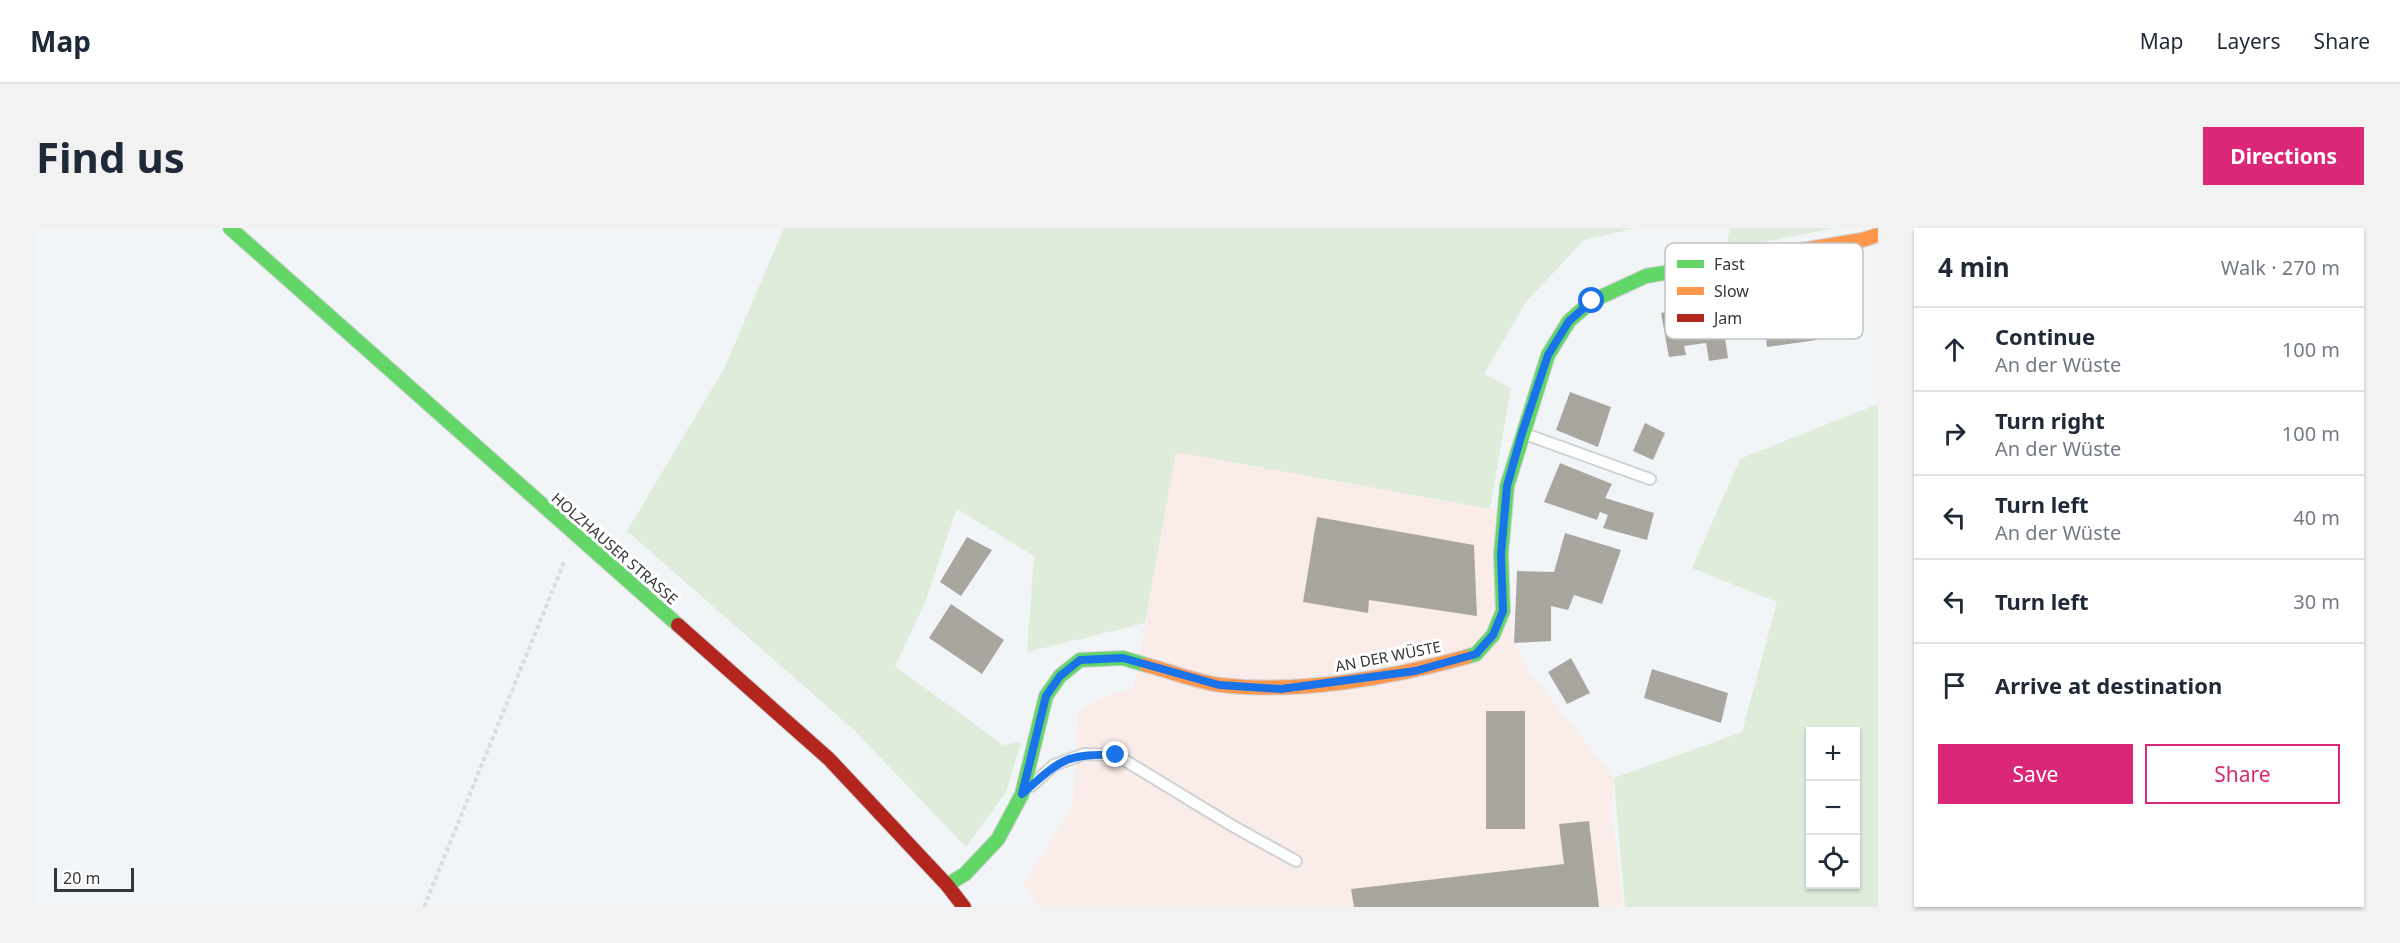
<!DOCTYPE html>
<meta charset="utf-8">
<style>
body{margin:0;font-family:"Noto Sans",sans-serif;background:#f2f2f3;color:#1f2937}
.controls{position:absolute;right:18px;bottom:18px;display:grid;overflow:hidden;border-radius:0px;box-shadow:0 2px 4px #0004}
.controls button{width:54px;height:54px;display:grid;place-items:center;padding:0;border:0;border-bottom:2px solid #e0e1e3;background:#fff;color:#1f2937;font:30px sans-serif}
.scale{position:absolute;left:18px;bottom:15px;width:80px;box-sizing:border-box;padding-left:6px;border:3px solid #353637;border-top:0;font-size:16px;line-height:21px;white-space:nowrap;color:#353637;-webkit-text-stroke:4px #fff;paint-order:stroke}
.stop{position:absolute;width:18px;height:18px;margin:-14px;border:4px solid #1a73e8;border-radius:50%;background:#fff}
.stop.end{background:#1a73e8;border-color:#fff;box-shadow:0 2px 6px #0008}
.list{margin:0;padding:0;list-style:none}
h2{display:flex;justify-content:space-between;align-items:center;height:78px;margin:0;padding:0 24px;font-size:26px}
h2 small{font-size:20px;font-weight:400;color:#747a83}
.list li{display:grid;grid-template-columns:39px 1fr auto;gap:18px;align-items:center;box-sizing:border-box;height:84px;padding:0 24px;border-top:2px solid #e0e1e3}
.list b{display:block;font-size:22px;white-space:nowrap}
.list p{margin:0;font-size:20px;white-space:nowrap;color:#747a83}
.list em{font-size:20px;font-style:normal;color:#747a83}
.actions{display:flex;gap:12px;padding:18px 24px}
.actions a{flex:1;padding:14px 0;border:2px solid #db2777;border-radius:0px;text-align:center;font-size:21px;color:#db2777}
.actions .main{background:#db2777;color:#fff}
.icon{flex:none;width:33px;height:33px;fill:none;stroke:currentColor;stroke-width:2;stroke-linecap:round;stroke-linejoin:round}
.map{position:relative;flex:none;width:1842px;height:679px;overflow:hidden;border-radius:0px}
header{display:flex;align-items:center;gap:36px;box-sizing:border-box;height:84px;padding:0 30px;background:#fff;border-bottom:2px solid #e0e1e3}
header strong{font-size:28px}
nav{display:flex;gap:33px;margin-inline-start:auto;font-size:21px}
.intro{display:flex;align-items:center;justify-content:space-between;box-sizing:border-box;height:144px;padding:0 36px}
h1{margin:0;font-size:42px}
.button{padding:15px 27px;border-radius:0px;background:#db2777;color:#fff;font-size:21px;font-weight:700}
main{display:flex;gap:36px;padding:0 36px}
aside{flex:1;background:#fff;border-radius:0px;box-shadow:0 2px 4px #0004}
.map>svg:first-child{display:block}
</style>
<header>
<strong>Map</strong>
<nav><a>Map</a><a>Layers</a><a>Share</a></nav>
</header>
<div class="intro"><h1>Find us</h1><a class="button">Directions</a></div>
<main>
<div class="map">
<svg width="1842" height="679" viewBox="0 0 1842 679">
<rect width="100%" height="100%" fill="#f2f5f7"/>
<polygon fill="#f9ece9" points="1140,224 1475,285 1472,310 1476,410 1493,444 1578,550 1576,585 1587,679 1003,679 987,656 1037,576 1042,484 1057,474 1098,459"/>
<g fill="#dfecda" fill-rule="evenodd">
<polygon points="748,0 1600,0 1548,12 1490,74 1448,146 1475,160 1454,281 1140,224 1109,395 991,424 998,328 921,281 888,377 859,438 967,517 985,514 970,564 930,619 819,503 591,303 688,141"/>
<polygon points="1694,0 1800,0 1690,21"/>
<path d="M 1842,176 L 1842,679 L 1589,679 L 1578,550 L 1706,504 L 1741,374 L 1656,340 L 1704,231 ZM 1774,503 L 1820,503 L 1820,656 L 1774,656 Z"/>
</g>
<g fill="#a9a6a0">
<polygon points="1776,63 1781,112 1731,119 1725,70"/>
<polygon points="1680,76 1686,110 1689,110 1692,130 1673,133 1670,115 1648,118 1650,127 1633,129 1625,85"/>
<polygon points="1534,164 1575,179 1562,219 1520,202"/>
<polygon points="1609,195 1629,205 1617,232 1597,223"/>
<polygon points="1524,235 1576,256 1569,270 1618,285 1611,312 1567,300 1572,287 1564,284 1561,292 1508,274"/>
<polygon points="1281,289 1438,317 1441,388 1333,372 1332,385 1267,374"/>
<polygon points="1529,305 1585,322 1566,376 1538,367 1532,382 1515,378 1515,413 1478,415 1481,343 1518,344"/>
<polygon points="931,309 956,322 925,368 904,354"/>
<polygon points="915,376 968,412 946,446 893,410"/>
<polygon points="1535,430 1554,465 1531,476 1512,444"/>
<polygon points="1616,441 1692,465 1685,495 1608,470"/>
<rect x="1450" y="483" width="39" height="118"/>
<polygon points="1553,593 1563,679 1318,679 1315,661 1528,636 1523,596"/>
</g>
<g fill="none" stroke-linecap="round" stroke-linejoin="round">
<g stroke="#cfd1d3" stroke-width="14">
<g id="lane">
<polyline points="1489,206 1614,251"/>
<polyline points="995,558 1018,537 1048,526 1080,527 1195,597 1260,633"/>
</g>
</g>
<g stroke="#cfd1d3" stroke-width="16">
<g id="fast">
<polyline points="194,0 642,397"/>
<polyline points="1430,429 1440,426 1457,407 1467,383 1465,326 1471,258 1512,127 1533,93 1556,73 1610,48 1754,24"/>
<polyline points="911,657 929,646 962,611 986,566 1010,468 1024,448 1044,432 1087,430 1110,437"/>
</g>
</g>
<g stroke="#cfd1d3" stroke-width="16">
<g id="slow">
<polyline points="1754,24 1826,12 1842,7"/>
<path d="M 1110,437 C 1134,443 1160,454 1185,457 C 1262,466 1355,450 1430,429"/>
</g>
</g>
<g stroke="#cfd1d3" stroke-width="16">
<polyline id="jam" points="642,397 793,531 911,657 928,679"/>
</g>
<polyline stroke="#dcdcdd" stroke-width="4" stroke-dasharray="4.5 3" stroke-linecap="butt" points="388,679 529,332"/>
<use href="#lane" stroke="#fdfefe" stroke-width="10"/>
<use href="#fast" stroke="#63d668" stroke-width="14"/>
<use href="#slow" stroke="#ff974d" stroke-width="14"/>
<use href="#jam" stroke="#b3261e" stroke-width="14"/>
</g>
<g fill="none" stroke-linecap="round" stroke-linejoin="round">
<path stroke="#1a73e8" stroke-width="8" d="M 1080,527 C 1029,525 1023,533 986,566 L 1010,468 L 1024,448 L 1044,432 L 1087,430 L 1183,457 L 1245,461 L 1379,443 L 1440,426 L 1457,407 L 1467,383 L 1465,326 L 1471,258 L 1486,205 L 1512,127 L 1533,93 L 1556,73"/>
</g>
<g text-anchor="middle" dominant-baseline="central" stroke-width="6" stroke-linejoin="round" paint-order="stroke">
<g font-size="15" fill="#353637" stroke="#fff">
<text transform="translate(579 320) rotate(41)">HOLZHAUSER STRASSE</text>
<text transform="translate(1352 428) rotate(-11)">AN DER WÜSTE</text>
</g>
</g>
<rect x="1629" y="15" width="198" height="96" rx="9" fill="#fff" stroke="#c2c3c3" stroke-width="1.5"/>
<rect x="1641" y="32" width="27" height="8" fill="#63d668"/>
<rect x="1641" y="59" width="27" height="8" fill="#ff974d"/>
<rect x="1641" y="86" width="27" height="8" fill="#b3261e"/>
<g font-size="16" fill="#353637">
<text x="1678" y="42">Fast</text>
<text x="1678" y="69">Slow</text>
<text x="1678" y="96">Jam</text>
</g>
</svg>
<div class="controls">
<button>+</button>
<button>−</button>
<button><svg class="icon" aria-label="locate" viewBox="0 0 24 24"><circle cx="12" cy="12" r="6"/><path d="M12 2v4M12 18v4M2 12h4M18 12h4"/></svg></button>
</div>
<div class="scale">20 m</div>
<div class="stop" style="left:1556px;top:73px"></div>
<div class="stop end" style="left:1080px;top:527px"></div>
</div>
<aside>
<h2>4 min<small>Walk · 270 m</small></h2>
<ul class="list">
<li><svg class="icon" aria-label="ahead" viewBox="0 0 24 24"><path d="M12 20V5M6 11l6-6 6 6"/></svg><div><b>Continue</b><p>An der Wüste</p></div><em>100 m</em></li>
<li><svg class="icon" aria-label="right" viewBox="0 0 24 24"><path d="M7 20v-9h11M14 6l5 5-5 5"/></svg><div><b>Turn right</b><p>An der Wüste</p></div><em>100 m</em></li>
<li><svg class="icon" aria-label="left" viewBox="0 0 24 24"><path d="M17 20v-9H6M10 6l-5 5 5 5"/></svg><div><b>Turn left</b><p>An der Wüste</p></div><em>40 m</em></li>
<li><svg class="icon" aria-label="left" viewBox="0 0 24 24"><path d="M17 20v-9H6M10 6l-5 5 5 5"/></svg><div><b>Turn left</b></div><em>30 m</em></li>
<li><svg class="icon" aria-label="arrive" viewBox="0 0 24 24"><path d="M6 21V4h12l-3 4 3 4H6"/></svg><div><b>Arrive at destination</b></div></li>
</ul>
<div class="actions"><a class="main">Save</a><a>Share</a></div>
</aside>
</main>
